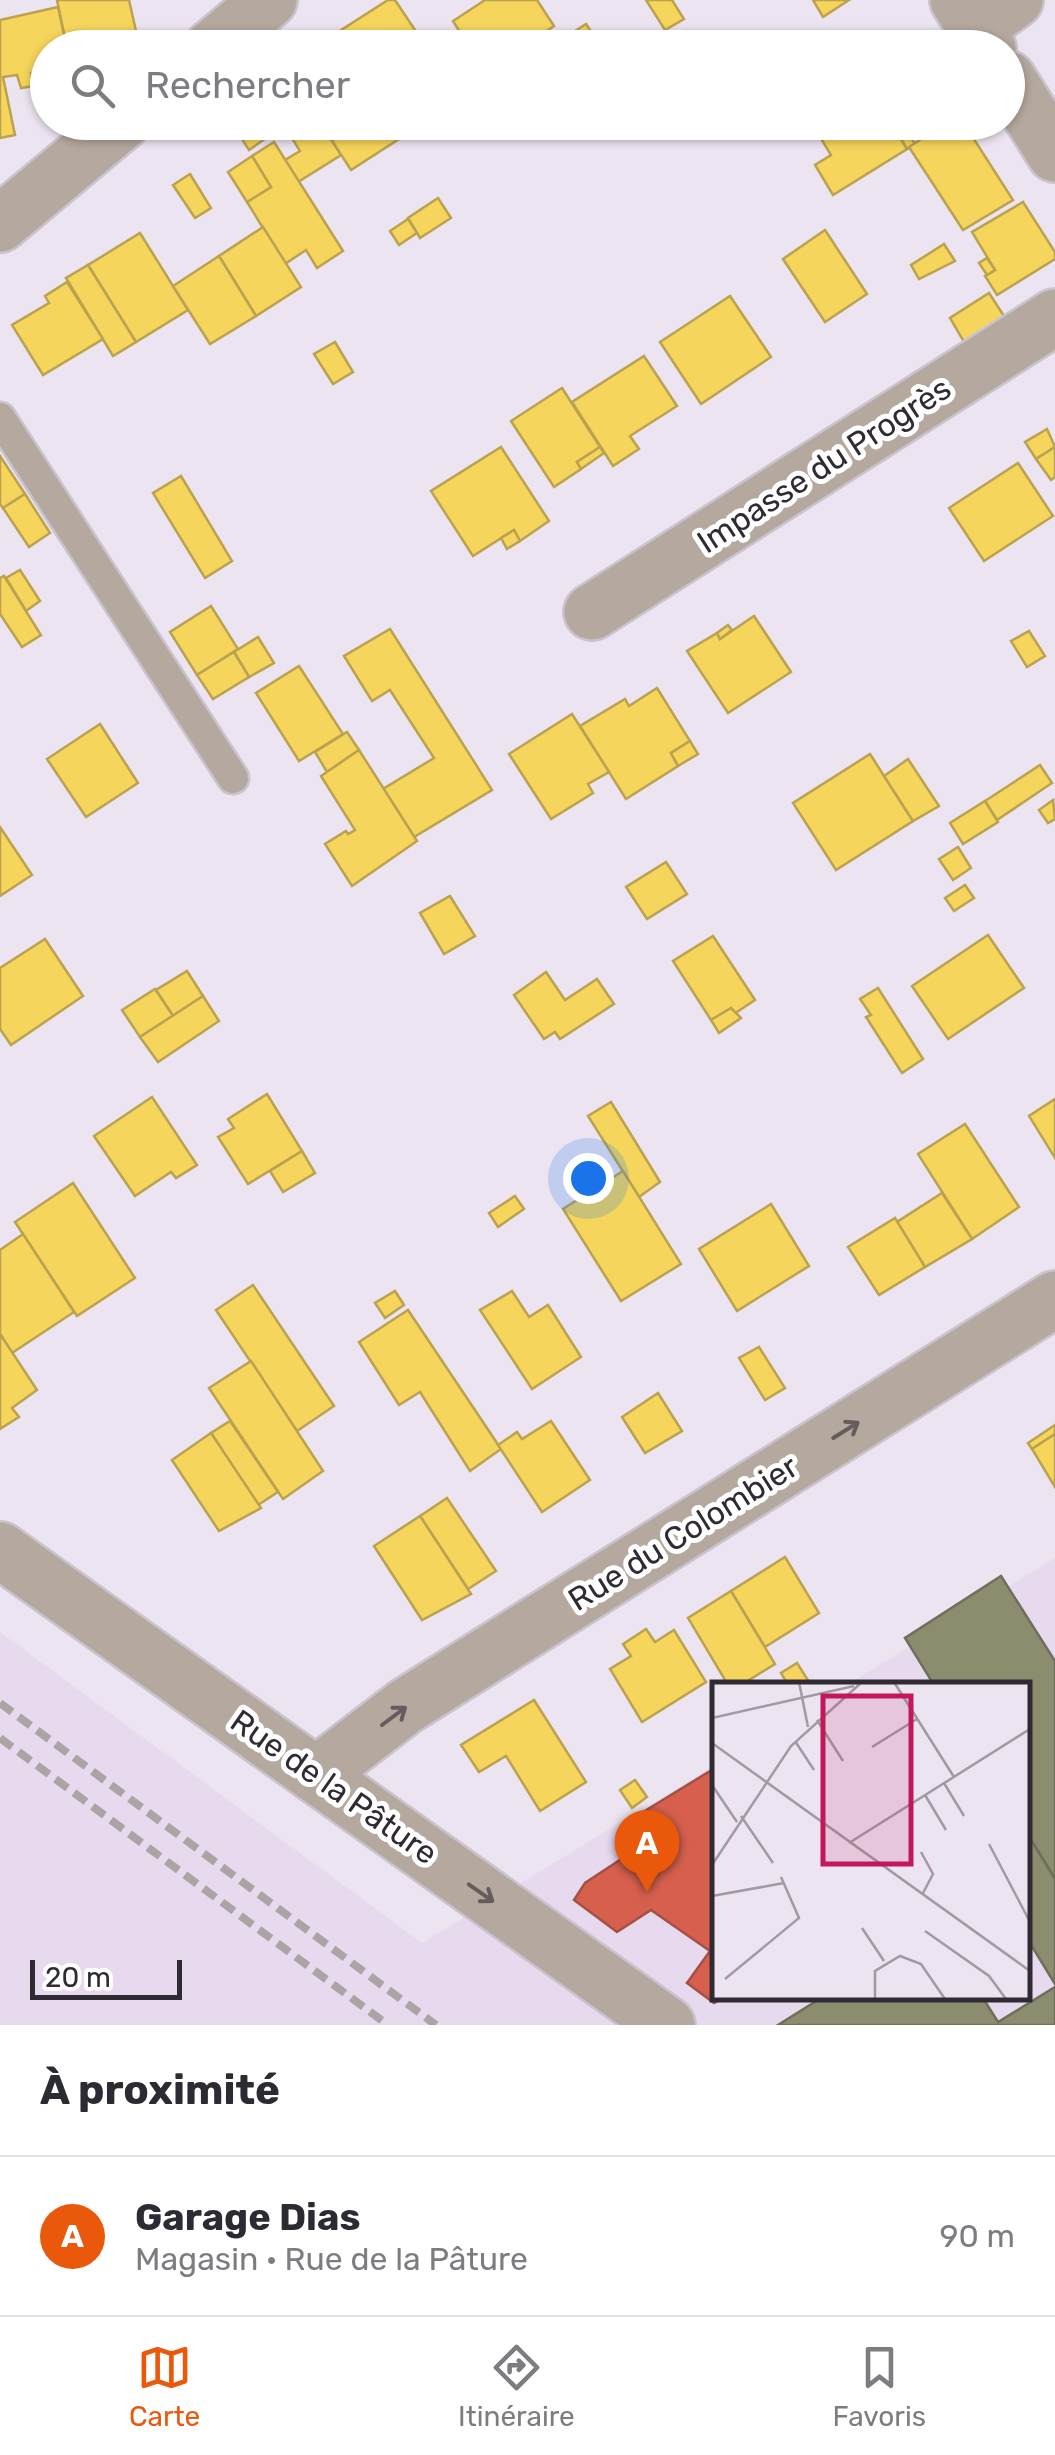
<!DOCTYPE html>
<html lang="fr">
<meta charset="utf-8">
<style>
body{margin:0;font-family:Rubik,sans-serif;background:#f7f7f7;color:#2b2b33}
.scale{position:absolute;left:30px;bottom:25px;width:152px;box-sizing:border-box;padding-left:10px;border:5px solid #302a33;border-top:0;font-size:28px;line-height:35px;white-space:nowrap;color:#302a33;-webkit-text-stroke:8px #fff;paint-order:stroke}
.you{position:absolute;left:588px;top:1178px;width:35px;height:35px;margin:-25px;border:8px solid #fff;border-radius:50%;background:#1a73e8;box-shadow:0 0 0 15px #1a73e833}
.badge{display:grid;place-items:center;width:65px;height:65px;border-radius:50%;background:#ea580c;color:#fff;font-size:32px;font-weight:700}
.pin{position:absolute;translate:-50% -82px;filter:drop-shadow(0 2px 5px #0008)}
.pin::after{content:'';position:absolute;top:52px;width:35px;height:30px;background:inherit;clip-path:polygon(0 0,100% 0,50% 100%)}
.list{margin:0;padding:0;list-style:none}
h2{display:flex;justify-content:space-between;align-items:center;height:130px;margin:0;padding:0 40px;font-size:42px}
h2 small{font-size:32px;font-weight:400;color:#7c7c81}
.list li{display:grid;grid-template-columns:65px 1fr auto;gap:30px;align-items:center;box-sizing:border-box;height:160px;padding:0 40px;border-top:2px solid #e1e1e2}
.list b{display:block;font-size:38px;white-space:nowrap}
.list p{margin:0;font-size:32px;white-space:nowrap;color:#7c7c81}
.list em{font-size:32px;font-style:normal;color:#7c7c81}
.icon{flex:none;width:55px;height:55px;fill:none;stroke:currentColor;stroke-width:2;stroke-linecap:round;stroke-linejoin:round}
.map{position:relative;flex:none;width:1055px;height:2025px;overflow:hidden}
.search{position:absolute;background:#fff;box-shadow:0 2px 8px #0004;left:30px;right:30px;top:30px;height:110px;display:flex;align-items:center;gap:25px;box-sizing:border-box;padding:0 35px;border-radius:55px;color:#7c7c81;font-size:38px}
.sheet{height:290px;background:#fff}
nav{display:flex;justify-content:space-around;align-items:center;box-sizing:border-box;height:140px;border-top:2px solid #e1e1e2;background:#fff;font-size:28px;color:#7c7c81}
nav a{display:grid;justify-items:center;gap:5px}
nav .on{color:#ea580c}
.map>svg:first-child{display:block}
</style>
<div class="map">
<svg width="1055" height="2025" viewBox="0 0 1055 2025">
<rect width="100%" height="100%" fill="#ece4f0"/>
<polygon fill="#e7daef" points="1055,1558 1055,2025 0,2025 0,1632 422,1943 715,1765 715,1998 1028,1998 1028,1685 847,1685"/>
<g fill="#f6d55c" stroke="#bba250" stroke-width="2.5">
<polygon points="57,0 129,0 136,31 91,41 92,48 67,48"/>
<polygon points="388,0 395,0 423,42 415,48 343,48 335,34"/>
<polygon points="485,0 537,0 554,26 522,48 470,48 453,21"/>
<polygon points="646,0 672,0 684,19 665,30"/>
<polygon points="813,0 849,0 823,17"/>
<polygon points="58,7 67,48 48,48 48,70 31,73 34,86 21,88 17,75 3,77 15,135 0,138 0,20"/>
<polygon points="586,24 602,48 568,48 563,39"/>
<polygon points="231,122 260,122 269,136 249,150"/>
<polygon points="282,122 320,122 341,155 298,182 285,160 300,151"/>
<polygon points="320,122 389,122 399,139 351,170"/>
<polygon points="811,122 891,122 907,149 833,195 815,165 831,155"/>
<polygon points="891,122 902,122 915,144 907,149"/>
<polygon points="948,122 963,122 1013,200 963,230 909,147"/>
<polygon points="274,142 343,251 317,268 306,250 285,264 247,202 271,187 252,156"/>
<polygon points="252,156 271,187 247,202 228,172"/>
<polygon points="190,174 211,208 195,218 173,185"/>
<polygon points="438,198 451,218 420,238 408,218"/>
<polygon points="1023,202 1055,252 1055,259 997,295 985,276 995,270 972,232"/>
<polygon points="408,219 417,233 399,245 390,231"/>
<polygon points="263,227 301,287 256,316 219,256"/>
<polygon points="825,230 867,294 825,322 783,259"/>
<polygon points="140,233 188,310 136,342 88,265"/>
<polygon points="944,244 955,261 919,279 911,265"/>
<polygon points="219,256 256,316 210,344 173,286"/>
<polygon points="987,258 995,270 987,275 979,263"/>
<polygon points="88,265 136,342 113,356 66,278"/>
<polygon points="67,282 103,339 43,375 12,325 49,303 45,296"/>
<polygon points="989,293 1004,316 964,342 950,318"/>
<polygon points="730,296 771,357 701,404 660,342"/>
<polygon points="335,342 353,372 333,384 314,354"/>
<polygon points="644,356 677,406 630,436 639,449 613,466 572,402"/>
<polygon points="562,388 600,447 577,462 581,469 554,487 511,421"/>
<polygon points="1047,429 1055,447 1036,459 1025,442"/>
<polygon points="501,447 549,521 520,541 514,530 473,556 431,491"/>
<polygon points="600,447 604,453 581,469 577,462"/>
<polygon points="1055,447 1055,477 1051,480 1036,459"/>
<polygon points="0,456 25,494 3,508 0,504"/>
<polygon points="1018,463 1053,516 984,561 949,508"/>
<polygon points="181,476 232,561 205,578 153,493"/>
<polygon points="25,494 50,533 29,547 3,508"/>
<polygon points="514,530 520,541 507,549 501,538"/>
<polygon points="20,570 40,601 26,611 6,578"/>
<polygon points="4,576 41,635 22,647 0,614 0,578"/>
<polygon points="211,606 238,649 197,675 170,632"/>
<polygon points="754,616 791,672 728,713 687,651 717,633 720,639"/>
<polygon points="728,625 732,630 720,639 717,633"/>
<polygon points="390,629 492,790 414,837 383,789 434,758 390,690 372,701 344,656"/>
<polygon points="1029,631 1045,656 1027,667 1011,641"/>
<polygon points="258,637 274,663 249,677 234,652"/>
<polygon points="234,652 249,677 213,699 197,675"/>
<polygon points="299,666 343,734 299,761 256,693"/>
<polygon points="657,688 690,741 671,753 678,766 626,799 580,726 625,699 629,706"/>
<polygon points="572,714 609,772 588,784 593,793 551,819 509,754"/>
<polygon points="100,724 138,783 86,817 47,759"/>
<polygon points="347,732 359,750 327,772 315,752"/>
<polygon points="690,741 698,754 678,766 671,753"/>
<polygon points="359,750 417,841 352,886 325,844 346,831 348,834 355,830 321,776"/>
<polygon points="870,754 913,821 836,870 793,803"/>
<polygon points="908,759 939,806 913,821 884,776"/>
<polygon points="1040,765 1052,783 997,820 985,801"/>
<polygon points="1053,800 1055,819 1048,823 1039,810"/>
<polygon points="985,801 998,822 963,844 950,823"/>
<polygon points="0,827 32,875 0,896"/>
<polygon points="958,847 971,868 953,880 939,859"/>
<polygon points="666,862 687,894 647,919 626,887"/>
<polygon points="965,885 974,898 954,911 945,898"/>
<polygon points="450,896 475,936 444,954 420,913"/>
<polygon points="988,935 1024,988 948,1039 912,986"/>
<polygon points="713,936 755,1000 734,1014 731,1008 711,1020 673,961"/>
<polygon points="45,939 83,996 11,1045 0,1029 0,968"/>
<polygon points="187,971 203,996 173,1016 156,990"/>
<polygon points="546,972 565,1000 597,979 614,1004 560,1039 555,1032 544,1039 514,995"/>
<polygon points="878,988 923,1059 902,1073 866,1017 871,1015 860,999"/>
<polygon points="155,989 173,1016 140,1037 122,1010"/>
<polygon points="203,996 219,1021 158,1062 140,1037"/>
<polygon points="731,1008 741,1018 719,1033 711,1020"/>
<polygon points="267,1094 302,1151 248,1184 218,1137 234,1128 228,1119"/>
<polygon points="152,1097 197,1165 176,1178 171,1172 135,1196 94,1136"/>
<polygon points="1055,1099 1055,1158 1029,1116"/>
<polygon points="611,1102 660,1182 639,1197 588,1116"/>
<polygon points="965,1124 1019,1207 972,1239 918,1154"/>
<polygon points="302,1151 315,1173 283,1192 270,1171"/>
<polygon points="623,1171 681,1264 621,1301 563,1209"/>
<polygon points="73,1183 135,1278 77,1316 15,1222"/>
<polygon points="942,1193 972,1239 925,1267 897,1222"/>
<polygon points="515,1196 524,1209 498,1227 489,1213"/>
<polygon points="771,1204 809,1266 737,1311 699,1249"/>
<polygon points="895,1218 925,1267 879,1295 848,1247"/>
<polygon points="23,1234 74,1312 12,1353 0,1334 0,1250"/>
<polygon points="253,1285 334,1406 297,1431 216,1310"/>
<polygon points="395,1291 404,1305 385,1318 375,1303"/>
<polygon points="512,1291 529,1317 548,1305 581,1357 532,1389 480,1310"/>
<polygon points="408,1310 501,1449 470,1471 420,1392 399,1405 359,1342"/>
<polygon points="0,1334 37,1390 12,1408 19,1417 0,1429"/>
<polygon points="759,1347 785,1388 765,1400 739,1358"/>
<polygon points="251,1361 323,1471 283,1499 209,1388"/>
<polygon points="658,1393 682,1431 645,1453 622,1417"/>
<polygon points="230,1421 278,1492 258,1505 211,1433"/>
<polygon points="551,1421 590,1480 542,1512 498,1445 517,1432 522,1439"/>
<polygon points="1055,1425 1055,1434 1032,1449 1028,1443"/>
<polygon points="211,1433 261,1508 219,1531 172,1460"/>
<polygon points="1055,1434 1055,1487 1032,1449"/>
<polygon points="447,1498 496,1571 468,1589 420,1516"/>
<polygon points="420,1516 471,1594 422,1620 374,1546"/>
<polygon points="785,1557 819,1613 765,1647 731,1591"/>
<polygon points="731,1591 775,1664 741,1685 728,1685 688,1618"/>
<polygon points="646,1629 655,1642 674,1630 706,1682 642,1722 610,1669 631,1656 623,1644"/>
<polygon points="797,1663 811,1685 788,1685 781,1673"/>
<polygon points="534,1700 586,1782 540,1811 506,1756 479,1772 461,1745"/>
<polygon points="635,1780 647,1797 632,1808 620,1790"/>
</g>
<polygon fill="#d6604d" stroke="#a45045" stroke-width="2.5" points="715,1768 715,1998 723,1998 714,2003 687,1983 710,1951 651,1910 617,1932 574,1900 585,1883 647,1842 630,1820"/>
<g fill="#8c8c6e" stroke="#706f5c" stroke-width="2.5">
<polygon points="1001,1576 1055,1661 1055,1879 1028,1835 1028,1685 934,1685 905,1638"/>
<polygon points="1028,1835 1055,1879 1055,1984 1028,1940"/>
<polygon points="1055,1987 1055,2025 778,2025 821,1998 983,1998 998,2022"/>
</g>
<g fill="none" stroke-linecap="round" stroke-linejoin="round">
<g stroke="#c9c3cd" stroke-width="35">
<polyline id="service" points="0,418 233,778"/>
</g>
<g stroke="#c9c3cd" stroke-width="60">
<g id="minor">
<polyline points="958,0 988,48"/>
<polyline points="976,28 1015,0"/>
<polyline points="212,48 269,0"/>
<polyline points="1008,79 1055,154"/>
<polyline points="0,224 122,122"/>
<polyline points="592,612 1055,317"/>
<polyline points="0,1550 667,2025"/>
<polyline points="316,1775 406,1706 1055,1299"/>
</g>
</g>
<use href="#service" stroke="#b5a89e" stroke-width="30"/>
<use href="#minor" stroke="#b5a89e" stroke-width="55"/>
<g stroke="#aca4a4" stroke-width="8" stroke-dasharray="15 8" stroke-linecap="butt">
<polyline points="0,1703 436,2025"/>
<polyline points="0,1738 388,2025"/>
</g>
</g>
<defs><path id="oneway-shaft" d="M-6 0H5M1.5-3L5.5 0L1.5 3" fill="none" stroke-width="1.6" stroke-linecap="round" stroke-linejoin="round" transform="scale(2.5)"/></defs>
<g stroke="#655c5e">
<use href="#oneway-shaft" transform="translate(846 1430) rotate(-32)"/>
<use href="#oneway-shaft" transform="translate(394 1716) rotate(-37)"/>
<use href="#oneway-shaft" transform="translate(481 1893) rotate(35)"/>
</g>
<g text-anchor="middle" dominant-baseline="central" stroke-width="10" stroke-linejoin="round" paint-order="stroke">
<g font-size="32" fill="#302a33" stroke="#fff">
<text transform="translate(824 465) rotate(-33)">Impasse du Progrès</text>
<text transform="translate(683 1533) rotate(-32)">Rue du Colombier</text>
<text transform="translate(334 1787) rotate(35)">Rue de la Pâture</text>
</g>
</g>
<g transform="translate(712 1682)">
<rect width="318" height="318" fill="#ece4f0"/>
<path fill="none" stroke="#a19aa4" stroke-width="2.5" d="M 87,0 L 96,45M 182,0 L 242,95M 0,36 L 142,4M 105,38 L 131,79M 83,59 L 102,88M 0,61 L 318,289M 160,65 L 205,37M 232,101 L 252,134M 0,103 L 25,140M 213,113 L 234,148M 29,134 L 61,181M 137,161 L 318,47M 277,162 L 318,240M 209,170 L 221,192 L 210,213M 0,183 L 79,64 L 150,0M 0,214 L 72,201M 150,246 L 172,279M 213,249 L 277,294 L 294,317M 13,297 L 87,236 L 69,195M 163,317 L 163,289 L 188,274 L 209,282 L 233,317"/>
<path fill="#c2185b" fill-opacity="0.15" stroke="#c2185b" stroke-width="5" d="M 111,14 L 199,14 L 199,182 L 111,182 Z"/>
<rect width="318" height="318" fill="none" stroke="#302a33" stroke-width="5"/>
</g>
</svg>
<div class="scale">20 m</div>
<div class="you"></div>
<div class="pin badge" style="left:647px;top:1892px">A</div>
<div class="search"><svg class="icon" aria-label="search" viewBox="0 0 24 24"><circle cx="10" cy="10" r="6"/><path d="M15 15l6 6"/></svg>Rechercher</div>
</div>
<section class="sheet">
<h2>À proximité<small></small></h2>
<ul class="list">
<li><span class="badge">A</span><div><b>Garage Dias</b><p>Magasin · Rue de la Pâture</p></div><em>90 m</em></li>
</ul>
</section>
<nav>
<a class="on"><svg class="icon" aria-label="map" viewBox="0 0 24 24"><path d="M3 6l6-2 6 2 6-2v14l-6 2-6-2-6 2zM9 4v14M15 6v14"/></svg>Carte</a>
<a><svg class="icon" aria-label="directions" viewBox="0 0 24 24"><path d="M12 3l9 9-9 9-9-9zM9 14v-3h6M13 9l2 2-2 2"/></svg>Itinéraire</a>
<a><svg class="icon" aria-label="saved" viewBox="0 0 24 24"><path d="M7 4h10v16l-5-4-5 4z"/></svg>Favoris</a>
</nav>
